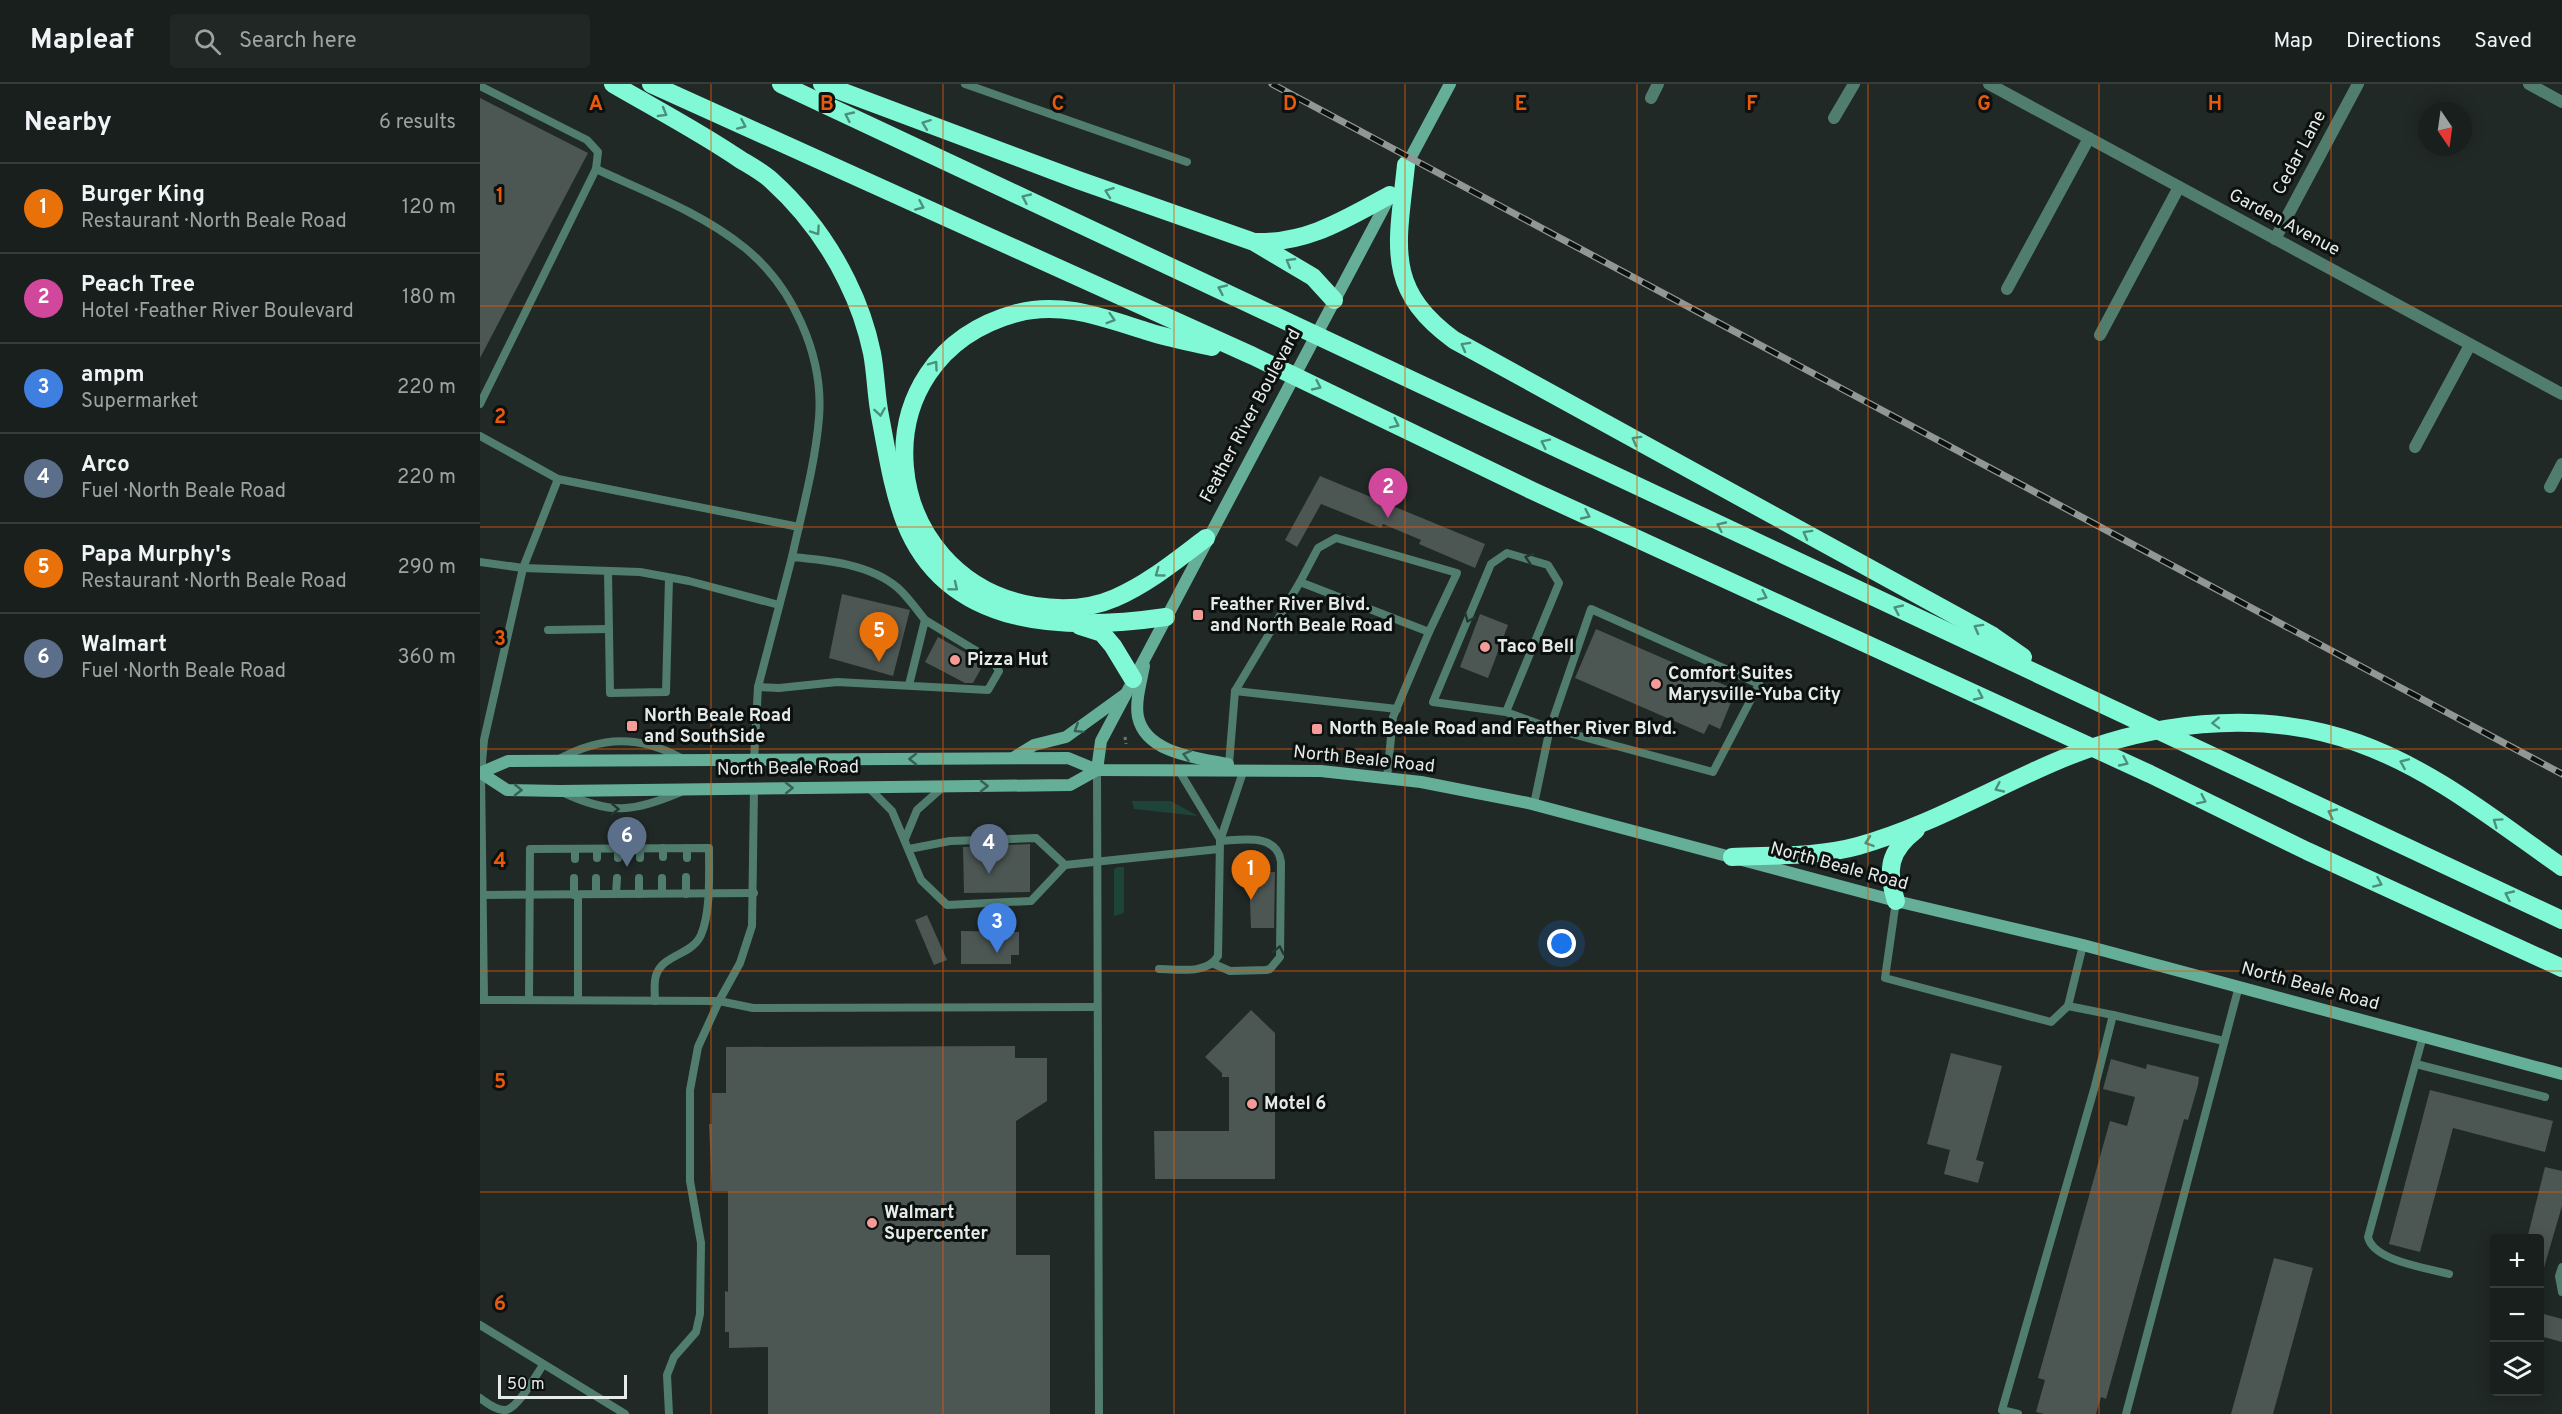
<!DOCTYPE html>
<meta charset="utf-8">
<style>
body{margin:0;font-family:Overpass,sans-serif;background:#212725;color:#f1f3f6}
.controls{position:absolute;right:18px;bottom:18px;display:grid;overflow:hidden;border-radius:6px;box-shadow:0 3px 15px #0003}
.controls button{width:54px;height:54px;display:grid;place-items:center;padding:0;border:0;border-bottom:2px solid #363d3b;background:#181f1c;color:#f1f3f6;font:30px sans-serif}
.compass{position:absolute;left:1938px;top:18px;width:54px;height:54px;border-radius:50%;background:#181f1c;box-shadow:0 3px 15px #0003;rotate:167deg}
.scale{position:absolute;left:18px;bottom:15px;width:129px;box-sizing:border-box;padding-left:6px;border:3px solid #e5ebe9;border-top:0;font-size:16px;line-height:21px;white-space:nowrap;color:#e5ebe9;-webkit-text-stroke:4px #0c100f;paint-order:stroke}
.you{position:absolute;left:1082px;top:860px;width:21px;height:21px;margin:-15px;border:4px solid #fff;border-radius:50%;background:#1a73e8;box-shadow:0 0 0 9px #1a73e833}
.badge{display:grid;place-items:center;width:39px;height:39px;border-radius:50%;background:#1a73e8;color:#fff;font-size:20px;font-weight:700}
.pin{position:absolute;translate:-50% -50px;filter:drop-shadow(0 2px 3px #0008)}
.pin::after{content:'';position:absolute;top:32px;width:21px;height:18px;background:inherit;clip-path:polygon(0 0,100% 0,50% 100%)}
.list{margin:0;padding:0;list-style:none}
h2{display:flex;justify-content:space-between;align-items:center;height:78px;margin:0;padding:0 24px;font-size:26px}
h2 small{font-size:20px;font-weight:400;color:#9fa2a3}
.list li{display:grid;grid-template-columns:39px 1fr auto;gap:18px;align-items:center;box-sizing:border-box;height:90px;padding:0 24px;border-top:2px solid #363d3b}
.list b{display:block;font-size:22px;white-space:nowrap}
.list p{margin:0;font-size:20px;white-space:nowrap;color:#9fa2a3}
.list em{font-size:20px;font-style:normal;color:#9fa2a3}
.icon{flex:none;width:33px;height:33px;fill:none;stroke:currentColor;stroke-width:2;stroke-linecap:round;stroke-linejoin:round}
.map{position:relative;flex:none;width:2082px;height:1330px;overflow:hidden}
header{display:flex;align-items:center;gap:36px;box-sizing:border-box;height:84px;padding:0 30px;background:#181f1c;border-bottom:2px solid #363d3b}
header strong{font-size:28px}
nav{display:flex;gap:33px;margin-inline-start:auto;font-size:21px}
.search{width:420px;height:54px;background:#212725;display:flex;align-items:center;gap:15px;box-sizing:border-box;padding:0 21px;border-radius:6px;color:#9fa2a3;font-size:22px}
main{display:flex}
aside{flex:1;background:#181f1c}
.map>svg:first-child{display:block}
</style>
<header>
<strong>Mapleaf</strong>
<div class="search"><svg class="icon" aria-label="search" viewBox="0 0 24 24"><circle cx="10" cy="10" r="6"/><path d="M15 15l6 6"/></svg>Search here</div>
<nav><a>Map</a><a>Directions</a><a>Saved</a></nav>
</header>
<main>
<aside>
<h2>Nearby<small>6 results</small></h2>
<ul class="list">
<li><span class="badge" style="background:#e8710a">1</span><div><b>Burger King</b><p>Restaurant · North Beale Road</p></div><em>120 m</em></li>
<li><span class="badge" style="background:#d1479c">2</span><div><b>Peach Tree</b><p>Hotel · Feather River Boulevard</p></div><em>180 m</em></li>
<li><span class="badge" style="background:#3f7fe0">3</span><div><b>ampm</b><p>Supermarket</p></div><em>220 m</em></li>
<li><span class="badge" style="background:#5c6f8a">4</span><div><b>Arco</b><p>Fuel · North Beale Road</p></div><em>220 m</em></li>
<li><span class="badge" style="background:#e8710a">5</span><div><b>Papa Murphy's</b><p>Restaurant · North Beale Road</p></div><em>290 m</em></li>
<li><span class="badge" style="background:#5c6f8a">6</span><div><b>Walmart</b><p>Fuel · North Beale Road</p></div><em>360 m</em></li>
</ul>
</aside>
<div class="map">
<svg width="2082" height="1330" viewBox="0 0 2082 1330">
<rect width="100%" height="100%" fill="#202926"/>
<g fill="#1e4338">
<polygon points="652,717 691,717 718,732 654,725"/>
<polygon points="638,783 644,783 644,829 634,832 634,785"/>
</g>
<g fill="#4c5653">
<polygon points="0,14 108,69 0,274"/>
<polygon points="840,392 1005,460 995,484 939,460 941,456 903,440 901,444 841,420 817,463 805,456"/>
<polygon points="362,510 430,526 413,592 349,574"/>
<polygon points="1000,530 1028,541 1008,594 980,583"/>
<polygon points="1116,545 1256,606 1240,645 1229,640 1224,650 1095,594"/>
<polygon points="458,553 504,579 493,599 485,599 445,578"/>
<polygon points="550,760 550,808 484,809 483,763"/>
<polygon points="769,788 795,788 794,844 771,844"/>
<polygon points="447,831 467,876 454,881 435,836"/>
<polygon points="481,847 539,848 539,871 531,871 531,880 481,880"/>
<polygon points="771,926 795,949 795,1095 675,1095 674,1047 749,1047 749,993 742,993 742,989 725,973"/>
<polygon points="535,962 535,974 567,974 567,1017 536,1037 536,1171 570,1171 570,1330 288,1330 288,1263 249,1264 249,1248 245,1248 245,1207 248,1208 248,1107 232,1107 229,1040 232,1040 232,1009 246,1009 246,963"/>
<polygon points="1471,969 1522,982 1496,1076 1504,1078 1498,1099 1464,1090 1470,1066 1447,1060"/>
<polygon points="1631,975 1666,985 1667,980 1719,993 1718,1001 1708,1036 1704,1035 1626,1315 1621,1313 1616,1330 1564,1330 1556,1328 1565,1296 1558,1294 1630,1037 1647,1042 1655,1013 1623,1005"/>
<polygon points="1950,1006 2073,1037 2065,1068 1973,1044 1940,1168 1909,1160"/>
<polygon points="2065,1083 2082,1087 2082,1122 2063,1187 2060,1187 2060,1155 2047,1155"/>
<polygon points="1794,1174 1833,1184 1793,1330 1751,1330"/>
<polygon points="2060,1229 2082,1235 2082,1258 2060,1252"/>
</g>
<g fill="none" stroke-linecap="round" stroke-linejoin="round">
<polyline stroke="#707875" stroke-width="3" stroke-dasharray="3 3" stroke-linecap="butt" points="645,653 646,660"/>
<g stroke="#517d6f" stroke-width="8">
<polyline points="485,0 707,78"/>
<polyline points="0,2 107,56 118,68 116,85 0,320"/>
<path d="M 116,85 C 166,108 222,129 265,164 C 313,203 344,272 339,334 C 335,381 322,427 312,473"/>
<polyline points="0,352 78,395 43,484 4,656 1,689 4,916"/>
<polyline points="78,395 319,443"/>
<polyline points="0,478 43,484 160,488 209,497 299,521"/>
<polyline points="128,487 130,609 186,608 189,494"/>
<polyline points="820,498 838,464 856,454 977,489 949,548"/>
<polyline points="68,546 129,545"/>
<polyline points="278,603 299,604 357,598 508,606 519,587 513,577 445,536 429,601"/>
<polyline points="755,607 917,625"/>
<polyline points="1026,628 953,618 1011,480 1027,469 1068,481 1079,499 1026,628 1070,644 1111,525 1279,600 1233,688 1070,644 1054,720"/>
<path d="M 79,675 C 122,652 159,651 201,674"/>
<path d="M 274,676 L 278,603 L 312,473 C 346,476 390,480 418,504 C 428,513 437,526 445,536"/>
<polyline points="749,680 755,607 820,498 949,548 913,633 907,694"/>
<polyline points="698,685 740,755"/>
<polyline points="617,686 619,1330"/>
<polyline points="388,703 412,727 441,796 467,821 551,817 585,781 739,765"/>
<path d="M 84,709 C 132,731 152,728 201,708"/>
<polyline points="425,755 437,726 464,702"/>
<polyline points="429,765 470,757 556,754 585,781"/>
<polyline points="183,773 183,764"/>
<polyline points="117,774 117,765"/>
<polyline points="138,774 138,764"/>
<polyline points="160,774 160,764"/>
<polyline points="207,774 207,764"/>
<polyline points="95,775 95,765"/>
<polyline points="182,809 182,794"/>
<polyline points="116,810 116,794"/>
<polyline points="136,810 137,794"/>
<polyline points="159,810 159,794"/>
<polyline points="206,810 206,793"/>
<polyline points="3,811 274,809"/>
<polyline points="94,811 94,794"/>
<polyline points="1416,817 1405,894 1571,938 1588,922"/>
<path d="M 734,880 L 750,887 L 786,886 L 790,885 L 800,873 L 801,778 C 797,748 761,756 740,757"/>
<path d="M 679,885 C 698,885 727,891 738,872 L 740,757 L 764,685"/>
<path d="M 49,915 L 50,765 L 229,764 C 229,789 231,828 221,851 C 212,871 185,870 177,889 C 173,896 175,909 175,917"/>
<polyline points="1,916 239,917 273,924 617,923"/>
<polyline points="98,916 98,811"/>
<polyline points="1633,931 1744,957"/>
<path d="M 1943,952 L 1888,1153 C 1893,1177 1948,1184 1969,1190"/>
<polyline points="1936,980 2065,1013"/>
<polyline points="2082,1183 2079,1192 2082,1208"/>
<polyline points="0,1241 145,1330"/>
<path d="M 0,1314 C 7,1319 17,1327 26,1326 C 38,1324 56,1291 63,1281"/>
<polyline points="189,1330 187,1291 194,1273 216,1248 220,1230 221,1159 210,1097 210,1006 218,963 239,917 260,879 272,842 274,705"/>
<polyline points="1538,1330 1522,1326 1615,1002 1633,931 1588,922 1603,861"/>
<polyline points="1646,1330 1759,902"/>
</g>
<g stroke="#517d6f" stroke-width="12">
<polyline points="1509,0 2082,310"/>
<polyline points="2049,0 2082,18"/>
<polyline points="1171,14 1178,0"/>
<polyline points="1354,34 1374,0"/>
<polyline points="1795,155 1878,0"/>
<polyline points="1527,205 1609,54"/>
<polyline points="1620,251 1699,103"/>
<polyline points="1935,363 1990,261"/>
<polyline points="2070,403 2082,380"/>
</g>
<g stroke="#65af99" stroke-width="12">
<polyline points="924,86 970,0"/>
<path d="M 664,582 C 661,598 655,618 658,633 C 666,670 719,674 748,680"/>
<polyline points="533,674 554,661 586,653 644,611"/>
<polyline points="617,686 621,657 910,112"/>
<polyline points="0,689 28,677 588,674 617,686 841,687 941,698 1048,719 1416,817 1603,861 2082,990"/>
<polyline points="1,689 27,706 80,707 590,701 617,686"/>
</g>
<g stroke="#81f9d6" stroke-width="18">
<path d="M 133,0 C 176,25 220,48 261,76 C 271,82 282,88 291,96 C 322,124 349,160 367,197 C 378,219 387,245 392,269 C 396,290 396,312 400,332 C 407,368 412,404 425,438 C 468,547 589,547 686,533"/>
<polyline points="171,0 773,272 1053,407 1670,690 1827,767 2082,884"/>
<path d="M 301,0 C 896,277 1488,559 2082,836"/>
<polyline points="342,0 598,96 774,158 833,193 854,216"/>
<path d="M 926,81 C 918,160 903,204 974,256 L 1513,552 L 1543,573"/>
<path d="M 776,158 C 829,159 865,135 910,111"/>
<path d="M 726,454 C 698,475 668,500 635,514 C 610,525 581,526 555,522 C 397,496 372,274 537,229 C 582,217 624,234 666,247 C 687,254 710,258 732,263"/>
<polyline points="600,542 622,549 633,562 653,595"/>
<path d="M 1252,773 C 1294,771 1338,773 1378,762 C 1446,743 1506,708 1570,680 C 1665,638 1778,623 1878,659 C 1954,686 2017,738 2082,783"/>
<path d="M 1416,817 C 1406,785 1409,767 1436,746"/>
</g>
<g stroke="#909794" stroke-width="7">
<polyline id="rail" points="792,0 2082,690"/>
</g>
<use href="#rail" stroke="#0c100f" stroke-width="4.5" stroke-dasharray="14" stroke-linecap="butt"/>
</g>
<defs><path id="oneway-chevron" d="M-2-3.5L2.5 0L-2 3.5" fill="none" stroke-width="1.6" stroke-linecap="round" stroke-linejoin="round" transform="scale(1.5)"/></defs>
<g stroke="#4c907c">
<use href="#oneway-chevron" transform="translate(183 29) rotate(30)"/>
<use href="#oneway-chevron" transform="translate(369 32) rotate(-155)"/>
<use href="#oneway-chevron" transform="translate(446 40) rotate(-159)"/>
<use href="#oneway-chevron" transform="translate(262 41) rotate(24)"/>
<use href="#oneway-chevron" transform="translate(629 108) rotate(-160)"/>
<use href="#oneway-chevron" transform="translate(546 114) rotate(-155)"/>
<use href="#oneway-chevron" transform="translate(440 122) rotate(24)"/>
<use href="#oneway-chevron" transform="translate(336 147) rotate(56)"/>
<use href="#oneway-chevron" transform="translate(810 178) rotate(-150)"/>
<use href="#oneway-chevron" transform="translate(742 205) rotate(-155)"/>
<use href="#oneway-chevron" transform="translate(631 235) rotate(17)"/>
<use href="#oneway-chevron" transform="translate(985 262) rotate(-151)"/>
<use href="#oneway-chevron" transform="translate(454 281) rotate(-55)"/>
<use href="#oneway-chevron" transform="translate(837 302) rotate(25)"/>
<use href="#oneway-chevron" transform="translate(400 328) rotate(81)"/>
<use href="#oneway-chevron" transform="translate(915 340) rotate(26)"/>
<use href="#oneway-chevron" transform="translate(1156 356) rotate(-151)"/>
<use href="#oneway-chevron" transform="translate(1065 359) rotate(-154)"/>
<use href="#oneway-chevron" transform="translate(1106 431) rotate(25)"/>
<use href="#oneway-chevron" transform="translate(1241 442) rotate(-155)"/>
<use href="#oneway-chevron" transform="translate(1327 450) rotate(-151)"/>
<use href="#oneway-chevron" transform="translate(679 489) rotate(144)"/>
<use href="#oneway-chevron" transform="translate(474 503) rotate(39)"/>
<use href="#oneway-chevron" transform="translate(1283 512) rotate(25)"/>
<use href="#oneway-chevron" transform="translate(1418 525) rotate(-155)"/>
<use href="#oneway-chevron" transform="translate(1498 544) rotate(-151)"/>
<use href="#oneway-chevron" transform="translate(1499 612) rotate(25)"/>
<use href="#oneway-chevron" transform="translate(1736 639) rotate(178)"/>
<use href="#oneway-chevron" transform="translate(1644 678) rotate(25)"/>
<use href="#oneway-chevron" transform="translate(1924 679) rotate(-157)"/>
<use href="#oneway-chevron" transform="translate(1519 704) rotate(155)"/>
<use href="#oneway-chevron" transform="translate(1722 716) rotate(26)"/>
<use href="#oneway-chevron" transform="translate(1852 729) rotate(-155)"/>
<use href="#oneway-chevron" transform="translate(2017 738) rotate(-145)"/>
<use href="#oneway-chevron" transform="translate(1389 758) rotate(161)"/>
<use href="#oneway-chevron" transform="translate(1898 799) rotate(24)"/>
<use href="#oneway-chevron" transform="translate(2029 811) rotate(-155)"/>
</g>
<g stroke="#243631">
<use href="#oneway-chevron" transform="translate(1049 474) rotate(-163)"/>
<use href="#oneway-chevron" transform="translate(989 534) rotate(113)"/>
<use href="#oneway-chevron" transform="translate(135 725) rotate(1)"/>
<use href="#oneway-chevron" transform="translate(799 866) rotate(-79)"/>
</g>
<g stroke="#386054">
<use href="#oneway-chevron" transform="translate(598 645) rotate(148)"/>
<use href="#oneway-chevron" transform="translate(707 671) rotate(-165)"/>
<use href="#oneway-chevron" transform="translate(433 675) rotate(180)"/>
<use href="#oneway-chevron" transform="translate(504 702)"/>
<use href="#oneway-chevron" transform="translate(309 704) rotate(-1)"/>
<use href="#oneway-chevron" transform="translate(38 706) rotate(1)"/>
</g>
<path fill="none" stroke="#e8590c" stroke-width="1.5" stroke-opacity="0.55" d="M 231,0 L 231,1330M 463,0 L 463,1330M 694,0 L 694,1330M 925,0 L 925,1330M 1157,0 L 1157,1330M 1388,0 L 1388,1330M 1619,0 L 1619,1330M 1851,0 L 1851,1330M 0,222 L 2082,222M 0,443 L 2082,443M 0,665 L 2082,665M 0,887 L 2082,887M 0,1108 L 2082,1108"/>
<g fill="#f59b98" stroke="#0c100f" stroke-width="2">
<rect x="712" y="525" width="12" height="12" rx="3"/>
<circle cx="1005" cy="563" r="6"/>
<circle cx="475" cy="576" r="6"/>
<circle cx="1176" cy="600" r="6"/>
<rect x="146" y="636" width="12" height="12" rx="3"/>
<rect x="831" y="639" width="12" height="12" rx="3"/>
<circle cx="772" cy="1020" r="6"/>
<circle cx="392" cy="1139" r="6"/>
</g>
<g text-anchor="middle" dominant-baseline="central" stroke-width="6" stroke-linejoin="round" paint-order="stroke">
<g font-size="18" fill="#e5ebe9" stroke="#0c100f">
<text transform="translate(1820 69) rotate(-62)">Cedar Lane</text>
<text transform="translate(1804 139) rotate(28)">Garden Avenue</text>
<text transform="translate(771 332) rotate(-62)">Feather River Boulevard</text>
<text transform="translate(884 676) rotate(6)">North Beale Road</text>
<text transform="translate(308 685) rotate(-1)">North Beale Road</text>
<text transform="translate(1359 783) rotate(15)">North Beale Road</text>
<text transform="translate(1830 903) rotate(15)">North Beale Road</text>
</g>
<g font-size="18" font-weight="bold" fill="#e5ebe9" stroke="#0c100f" text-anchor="start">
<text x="730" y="521">Feather River Blvd.<tspan x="730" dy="21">and North Beale Road</tspan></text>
<text x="1017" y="563">Taco Bell</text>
<text x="487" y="576">Pizza Hut</text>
<text x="1188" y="590">Comfort Suites<tspan x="1188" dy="21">Marysville-Yuba City</tspan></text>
<text x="164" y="632">North Beale Road<tspan x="164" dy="21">and SouthSide</tspan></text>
<text x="849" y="645">North Beale Road and Feather River Blvd.</text>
<text x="784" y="1020">Motel 6</text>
<text x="404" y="1129">Walmart<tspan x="404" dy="21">Supercenter</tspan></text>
</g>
</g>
<g font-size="20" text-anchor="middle" font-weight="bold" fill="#e8590c" stroke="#0c100f" stroke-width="6" stroke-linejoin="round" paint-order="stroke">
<text x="116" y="26">A</text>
<text x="347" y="26">B</text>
<text x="578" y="26">C</text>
<text x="810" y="26">D</text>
<text x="1041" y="26">E</text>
<text x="1272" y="26">F</text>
<text x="1504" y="26">G</text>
<text x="1735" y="26">H</text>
<text x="20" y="118">1</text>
<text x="20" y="339">2</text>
<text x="20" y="561">3</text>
<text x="20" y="783">4</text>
<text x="20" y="1004">5</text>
<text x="20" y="1226">6</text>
</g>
</svg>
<div class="controls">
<button>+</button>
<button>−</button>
<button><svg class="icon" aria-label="layers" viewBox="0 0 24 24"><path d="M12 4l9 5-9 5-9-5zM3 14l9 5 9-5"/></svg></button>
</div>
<svg class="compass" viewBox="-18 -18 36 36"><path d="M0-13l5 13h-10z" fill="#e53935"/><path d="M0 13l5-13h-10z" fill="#9fa2a3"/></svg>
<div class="scale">50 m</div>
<div class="you"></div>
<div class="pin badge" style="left:771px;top:816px;background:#e8710a">1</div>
<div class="pin badge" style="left:908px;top:434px;background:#d1479c">2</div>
<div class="pin badge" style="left:517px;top:869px;background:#3f7fe0">3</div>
<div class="pin badge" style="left:509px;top:790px;background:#5c6f8a">4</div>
<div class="pin badge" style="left:399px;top:578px;background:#e8710a">5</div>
<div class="pin badge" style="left:147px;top:783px;background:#5c6f8a">6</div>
</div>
</main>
